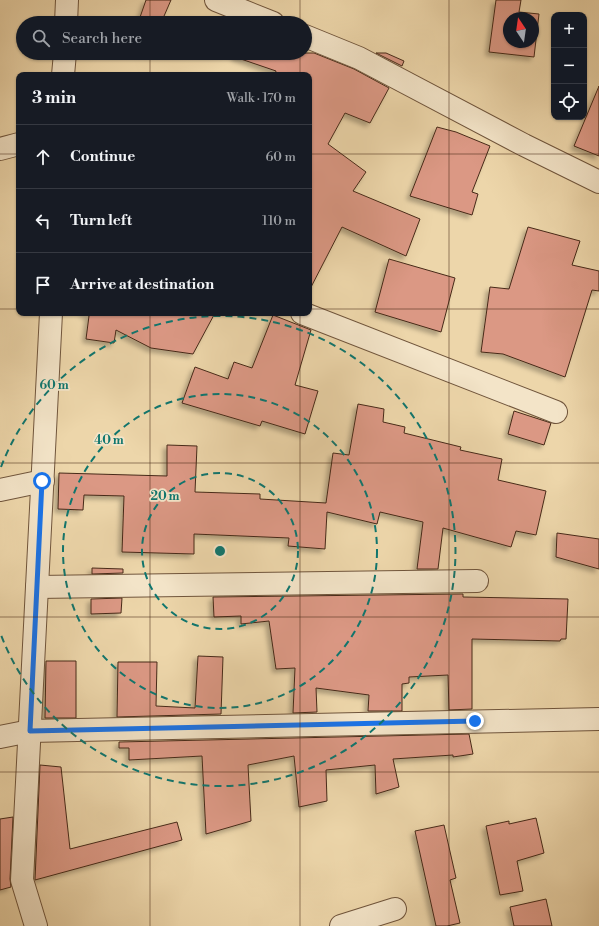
<!DOCTYPE html>
<meta charset="utf-8">
<style>
body{margin:0;font-family:"Libre Bodoni",serif;background:#242831;color:#f1f3f6}
.controls{position:absolute;right:12px;top:12px;display:grid;overflow:hidden;border-radius:8px;box-shadow:0 1px 3px #0004}
.controls button{width:36px;height:36px;display:grid;place-items:center;padding:0;border:0;border-bottom:1px solid #363941;background:#171b24;color:#f1f3f6;font:20px sans-serif}
.compass{position:absolute;left:503px;top:12px;width:36px;height:36px;border-radius:50%;background:#171b24;box-shadow:0 1px 3px #0004;rotate:347deg}
.stop{position:absolute;width:12px;height:12px;margin:-9px;border:3px solid #1a73e8;border-radius:50%;background:#fff}
.stop.end{background:#1a73e8;border-color:#fff;box-shadow:0 1px 4px #0008}
.list{margin:0;padding:0;list-style:none}
h2{display:flex;justify-content:space-between;align-items:center;height:52px;margin:0;padding:0 16px;font-size:17px}
h2 small{font-size:13px;font-weight:400;color:#9ea1a6}
.list li{display:grid;grid-template-columns:26px 1fr auto;gap:12px;align-items:center;box-sizing:border-box;height:64px;padding:0 16px;border-top:1px solid #363941}
.list b{display:block;font-size:15px;white-space:nowrap}
.list em{font-size:13px;font-style:normal;color:#9ea1a6}
.icon{flex:none;width:22px;height:22px;fill:none;stroke:currentColor;stroke-width:2;stroke-linecap:round;stroke-linejoin:round}
.map{position:relative;flex:none;width:599px;height:926px;overflow:hidden}
.search{position:absolute;background:#171b24;box-shadow:0 1px 3px #0004;left:16px;top:16px;width:296px;height:44px;display:flex;align-items:center;gap:10px;box-sizing:border-box;padding:0 14px;border-radius:22px;color:#9ea1a6;font-size:15px}
.panel{position:absolute;background:#171b24;box-shadow:0 1px 3px #0004;left:16px;top:72px;width:296px;height:244px;border-radius:8px}
.map>svg:first-child{display:block}
</style>
<div class="map">
<svg width="599" height="926" viewBox="0 0 599 926">
<defs>
<filter id="shadow"><feDropShadow dx="-3.5" dy="3.5" stdDeviation="2" flood-color="#0004"/></filter>
</defs>
<rect width="100%" height="100%" fill="#edd6aa"/>
<filter id="stains"><feTurbulence type="fractalNoise" baseFrequency=".005" numOctaves="4"/><feColorMatrix values="0 0 0 0 .2 0 0 0 0 .09 0 0 0 0 .02 0 0 0 .5 -.17"/></filter>
<radialGradient id="worn" r=".72"><stop offset=".6" stop-color="#630" stop-opacity="0"/><stop offset="1" stop-color="#630" stop-opacity=".3"/></radialGradient>
<g fill="#db9884" stroke="#472a18" fill-rule="evenodd" filter="url(#shadow)">
<polygon points="146,0 171,0 161,23 138,23"/>
<path d="M 496,0 L 521,0 L 519,12 L 539,14 L 534,57 L 489,52 ZM 509,18 L 533,18 L 533,42 L 509,42 Z"/>
<polygon points="235,53 314,53 354,69 389,88 370,123 345,113 328,144 366,172 353,191 420,219 406,256 342,227 309,291 309,75 275,75 276,71 235,57"/>
<polygon points="376,53 386,53 404,61 402,66"/>
<polygon points="599,86 599,156 574,146"/>
<polygon points="437,127 456,132 490,146 472,192 478,194 472,215 410,196"/>
<polygon points="528,227 580,241 572,265 599,271 599,291 592,290 565,377 503,354 481,352 490,287 509,289"/>
<polygon points="389,259 455,278 441,332 375,312"/>
<polygon points="82,313 215,313 193,354 151,348 116,330 114,343 86,339 89,316"/>
<polygon points="273,315 311,330 295,385 318,391 305,434 262,421 260,426 182,403 195,367 228,379 234,362 252,368"/>
<polygon points="358,404 384,409 383,422 405,427 404,433 461,447 460,450 502,459 498,480 546,491 536,535 516,531 511,547 443,528 438,569 417,569 423,522 380,512 377,524 327,512 325,549 288,546 289,538 194,534 194,554 122,552 124,496 84,495 83,510 58,509 59,473 167,476 167,445 197,446 195,492 260,494 260,499 326,503 333,453 349,455"/>
<polygon points="514,411 551,423 544,445 508,434"/>
<polygon points="557,533 599,539 599,569 556,557"/>
<polygon points="92,568 123,569 123,573 92,574"/>
<polygon points="460,594 463,594 463,597 568,599 566,639 561,639 560,641 472,639 472,709 449,710 448,675 409,677 409,683 402,684 402,711 368,711 369,695 316,688 317,712 293,713 295,668 276,669 269,621 241,624 241,616 214,617 213,597"/>
<polygon points="122,598 121,613 91,614 91,599"/>
<polygon points="198,656 223,657 221,714 117,717 118,662 157,662 156,706 195,708"/>
<polygon points="46,661 76,661 76,718 45,718"/>
<polygon points="469,734 473,754 453,757 453,755 393,759 399,787 376,794 375,765 326,770 327,801 299,807 294,756 248,765 251,821 206,834 202,756 129,760 129,748 119,748 119,742"/>
<polygon points="40,765 61,767 70,849 177,822 182,840 35,880"/>
<polygon points="13,817 10,879 11,887 0,890 0,819"/>
<polygon points="536,818 544,853 517,861 523,891 500,895 486,826 509,821 509,824"/>
<polygon points="444,825 456,878 450,880 460,923 447,926 436,926 415,831"/>
<polygon points="546,899 552,926 514,926 510,907"/>
</g>
<g fill="none" stroke-linecap="round" stroke-linejoin="round">
<g stroke="#70553c" stroke-width="24">
<g id="minor">
<polyline points="216,0 273,23"/>
<polyline points="66,23 67,0"/>
<polyline points="305,36 359,58 524,145 599,182"/>
<polyline points="63,75 65,53"/>
<polyline points="0,149 19,144"/>
<polyline points="302,313 556,412"/>
<polyline points="0,490 43,481"/>
<polyline points="37,587 477,581"/>
<polyline points="0,737 30,731 599,719"/>
<polyline points="36,926 22,880 51,313"/>
<polyline points="341,926 395,909"/>
</g>
</g>
<use href="#minor" stroke="#f3e4c8" stroke-width="22"/>
</g>
<g fill="none" stroke-linecap="round" stroke-linejoin="round">
<polyline stroke="#1a73e8" stroke-width="5" points="42,481 30,731 475,721"/>
</g>
<path fill="none" stroke="#472a18" stroke-width="1" stroke-opacity="0.55" d="M 150,0 L 150,23M 300,0 L 300,23M 449,0 L 449,926M 150,53 L 150,75M 300,53 L 300,75M 0,154 L 19,154M 309,154 L 599,154M 0,309 L 19,309M 309,309 L 599,309M 150,313 L 150,926M 300,313 L 300,926M 0,463 L 599,463M 0,617 L 599,617M 0,772 L 599,772"/>
<g fill="none" stroke="#0f766e" stroke-width="2" stroke-dasharray="7 5">
<circle cx="220" cy="551" r="78"/>
<circle cx="220" cy="551" r="157"/>
<path d="M1 467A235 235 0 1 1 1 635"/>
</g>
<circle cx="220" cy="551" r="6" fill="#0f766e" stroke="#f3e4c8" stroke-width="2"/>
<g font-size="12" text-anchor="middle" font-weight="bold" fill="#0f766e" stroke="#f3e4c8" stroke-width="3.5" stroke-linejoin="round" paint-order="stroke">
<text x="54" y="389">60 m</text>
<text x="109" y="444">40 m</text>
<text x="165" y="500">20 m</text>
</g>
<rect width="100%" height="100%" filter="url(#stains)"/>
<rect width="100%" height="100%" fill="url(#worn)"/>
</svg>
<div class="controls">
<button>+</button>
<button>−</button>
<button><svg class="icon" aria-label="locate" viewBox="0 0 24 24"><circle cx="12" cy="12" r="6"/><path d="M12 2v4M12 18v4M2 12h4M18 12h4"/></svg></button>
</div>
<svg class="compass" viewBox="-18 -18 36 36"><path d="M0-13l5 13h-10z" fill="#e53935"/><path d="M0 13l5-13h-10z" fill="#9ea1a6"/></svg>
<div class="stop" style="left:42px;top:481px"></div>
<div class="stop end" style="left:475px;top:721px"></div>
<div class="search"><svg class="icon" aria-label="search" viewBox="0 0 24 24"><circle cx="10" cy="10" r="6"/><path d="M15 15l6 6"/></svg>Search here</div>
<section class="panel">
<h2>3 min<small>Walk · 170 m</small></h2>
<ul class="list">
<li><svg class="icon" aria-label="ahead" viewBox="0 0 24 24"><path d="M12 20V5M6 11l6-6 6 6"/></svg><div><b>Continue</b></div><em>60 m</em></li>
<li><svg class="icon" aria-label="left" viewBox="0 0 24 24"><path d="M17 20v-9H6M10 6l-5 5 5 5"/></svg><div><b>Turn left</b></div><em>110 m</em></li>
<li><svg class="icon" aria-label="arrive" viewBox="0 0 24 24"><path d="M6 21V4h12l-3 4 3 4H6"/></svg><div><b>Arrive at destination</b></div></li>
</ul>
</section>
</div>
